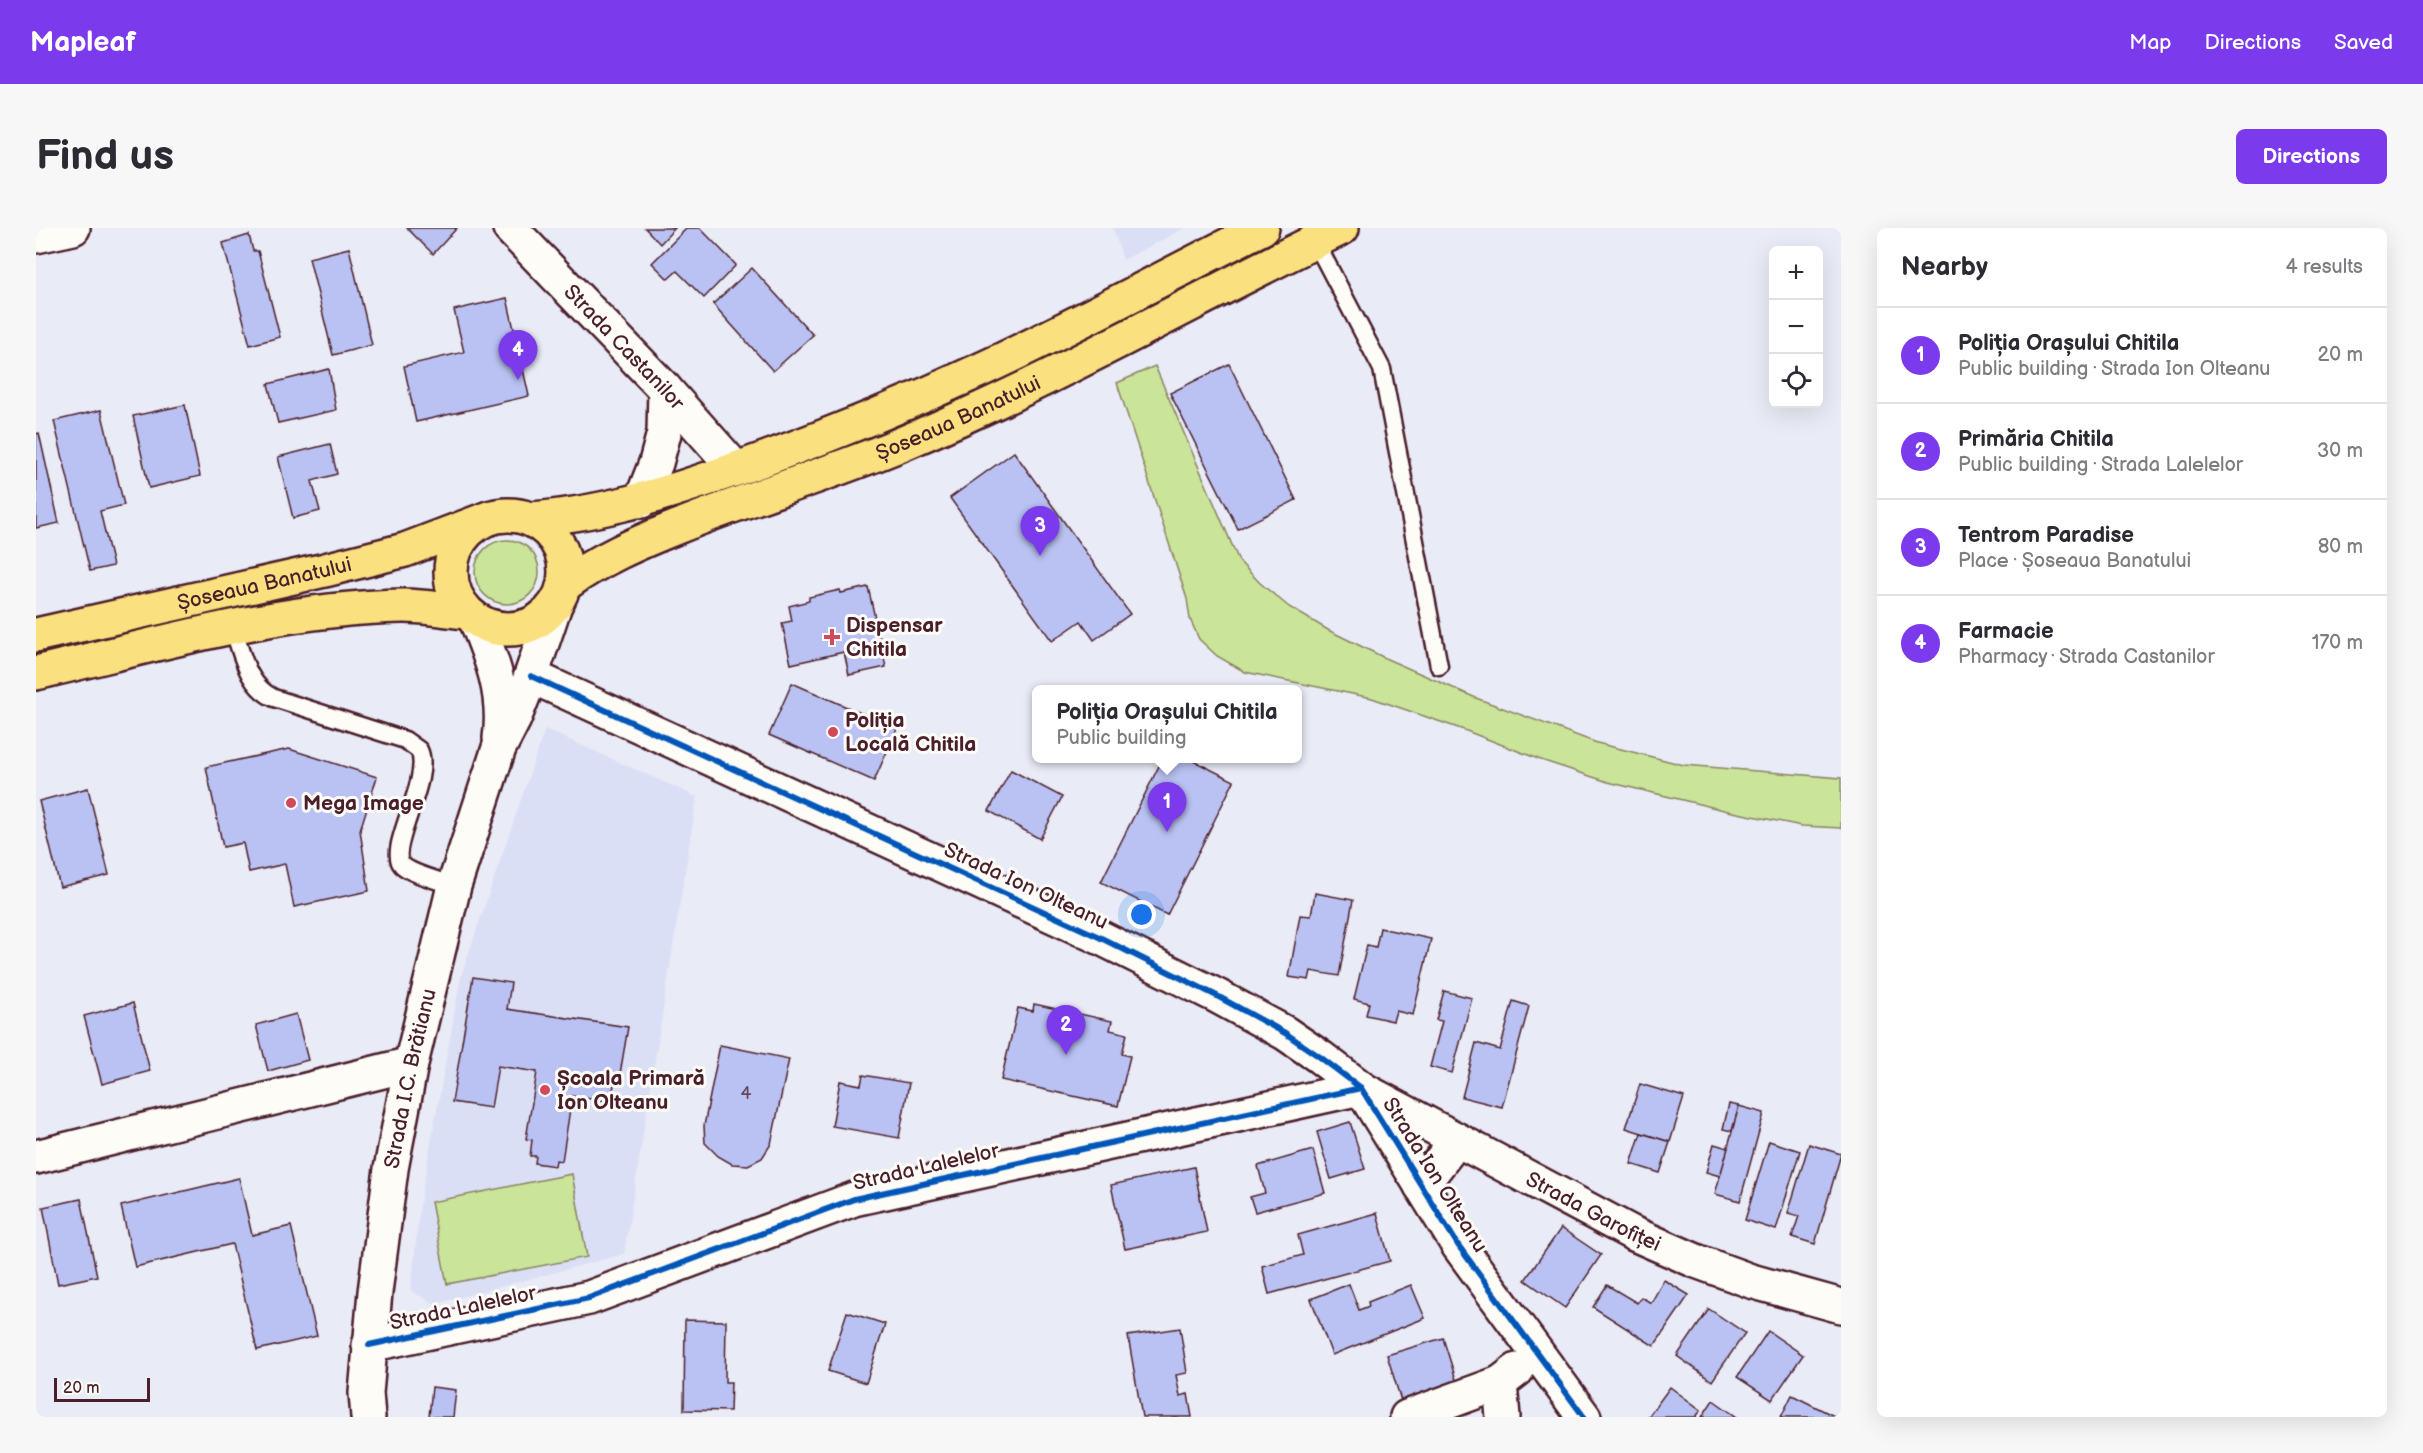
<!DOCTYPE html>
<meta charset="utf-8">
<style>
body{margin:0;font-family:"Balsamiq Sans",sans-serif;background:#f7f7f7;color:#2b2b33}
.controls{position:absolute;right:18px;top:18px;display:grid;overflow:hidden;border-radius:9px;box-shadow:0 6px 24px #0002}
.controls button{width:54px;height:54px;display:grid;place-items:center;padding:0;border:0;border-bottom:2px solid #e1e1e2;background:#fff;color:#2b2b33;font:30px sans-serif}
.scale{position:absolute;left:18px;bottom:15px;width:96px;box-sizing:border-box;padding-left:6px;border:3px solid #4a1f2b;border-top:0;font-size:16px;line-height:21px;white-space:nowrap;color:#4a1f2b;-webkit-text-stroke:4px #fdfcf7;paint-order:stroke}
.you{position:absolute;left:1106px;top:687px;width:21px;height:21px;margin:-15px;border:4px solid #fff;border-radius:50%;background:#1a73e8;box-shadow:0 0 0 9px #1a73e833}
.badge{display:grid;place-items:center;width:39px;height:39px;border-radius:50%;background:#7c3aed;color:#fff;font-size:20px;font-weight:700}
.pin{position:absolute;translate:-50% -50px;filter:drop-shadow(0 2px 3px #0008)}
.pin::after{content:'';position:absolute;top:32px;width:21px;height:18px;background:inherit;clip-path:polygon(0 0,100% 0,50% 100%)}
.popup{position:absolute;left:996px;top:457px;width:270px;height:78px;box-sizing:border-box;display:grid;place-content:center;border-radius:9px;background:#fff;filter:drop-shadow(0 2px 4px #0005);font-size:20px;white-space:nowrap;color:#7c7c81}
.popup b{font-size:22px;color:#2b2b33}
.popup::after{content:'';position:absolute;left:50%;top:100%;margin-left:-12px;border:12px solid transparent;border-top-color:#fff}
.list{margin:0;padding:0;list-style:none}
h2{display:flex;justify-content:space-between;align-items:center;height:78px;margin:0;padding:0 24px;font-size:26px}
h2 small{font-size:20px;font-weight:400;color:#7c7c81}
.list li{display:grid;grid-template-columns:39px 1fr auto;gap:18px;align-items:center;box-sizing:border-box;height:96px;padding:0 24px;border-top:2px solid #e1e1e2}
.list b{display:block;font-size:22px;white-space:nowrap}
.list p{margin:0;font-size:20px;white-space:nowrap;color:#7c7c81}
.list em{font-size:20px;font-style:normal;color:#7c7c81}
.icon{flex:none;width:33px;height:33px;fill:none;stroke:currentColor;stroke-width:2;stroke-linecap:round;stroke-linejoin:round}
.map{position:relative;flex:none;width:1805px;height:1189px;overflow:hidden;border-radius:9px}
header{display:flex;align-items:center;gap:36px;box-sizing:border-box;height:84px;padding:0 30px;background:#7c3aed;color:#fff}
header strong{font-size:28px}
nav{display:flex;gap:33px;margin-inline-start:auto;font-size:21px}
.intro{display:flex;align-items:center;justify-content:space-between;box-sizing:border-box;height:144px;padding:0 36px}
h1{margin:0;font-size:42px}
.button{padding:15px 27px;border-radius:9px;background:#7c3aed;color:#fff;font-size:21px;font-weight:700}
main{display:flex;gap:36px;padding:0 36px}
aside{flex:1;background:#fff;border-radius:9px;box-shadow:0 6px 24px #0002}
.map>svg:first-child{display:block}
</style>
<header>
<strong>Mapleaf</strong>
<nav><a>Map</a><a>Directions</a><a>Saved</a></nav>
</header>
<div class="intro"><h1>Find us</h1><a class="button">Directions</a></div>
<main>
<div class="map">
<svg width="1805" height="1189" viewBox="0 0 1805 1189">
<rect width="100%" height="100%" fill="#e9ebf6"/>
<filter id="ink" filterUnits="userSpaceOnUse"><feTurbulence type="fractalNoise" baseFrequency=".0167" numOctaves="2"/><feDisplacementMap in="SourceGraphic" scale="12" xChannelSelector="R" yChannelSelector="G"/><feConvolveMatrix kernelMatrix="1 2 1 2 8 2 1 2 1" color-interpolation-filters="sRGB"/></filter>
<g filter="url(#ink)">
<g fill="#dbdff5">
<polygon points="1077,0 1149,0 1087,32"/>
<polygon points="509,501 661,569 588,1026 399,1076 375,1063 384,976 425,748"/>
</g>
<g fill="#cae49a" stroke="#8a8262" stroke-width="1.5">
<polygon points="1119,138 1203,333 1224,355 1253,379 1292,402 1351,431 1440,470 1561,515 1648,537 1805,550 1805,600 1766,598 1692,583 1572,554 1505,532 1428,502 1336,470 1209,444 1181,428 1163,411 1154,391 1151,371 1081,155"/>
<circle cx="471" cy="344" r="32"/>
<polygon points="536,946 551,1029 411,1056 395,974"/>
</g>
<g fill="#bac2f3" stroke="#4a1f2b" stroke-width="1.5">
<polygon points="371,0 421,0 397,26"/>
<polygon points="609,0 639,0 624,16"/>
<polygon points="651,0 664,0 700,37 668,70 641,43 632,51 616,35"/>
<polygon points="213,7 217,23 222,23 244,109 214,117 187,15"/>
<polygon points="313,20 336,117 297,127 273,30"/>
<polygon points="716,40 777,107 737,143 677,76"/>
<polygon points="471,70 493,168 380,194 368,138 428,124 418,82"/>
<polygon points="1193,136 1260,272 1202,301 1134,165"/>
<polygon points="293,141 300,182 242,195 232,156"/>
<polygon points="149,177 164,248 113,260 97,188"/>
<polygon points="65,182 88,277 64,283 77,338 54,343 18,193"/>
<polygon points="3,205 23,295 0,300 0,206"/>
<polygon points="294,216 301,246 276,253 284,283 257,290 242,229"/>
<polygon points="978,224 1094,386 1058,412 1045,393 1016,413 914,270"/>
<polygon points="832,359 850,439 813,447 808,424 755,436 746,395 756,393 753,378 773,373 773,369 804,362 805,365"/>
<polygon points="756,455 861,501 838,553 733,507"/>
<polygon points="253,521 341,549 324,602 333,663 258,679 249,636 213,644 207,615 187,619 170,539"/>
<polygon points="1127,530 1152,530 1198,553 1131,687 1065,654"/>
<polygon points="975,542 1026,569 1004,611 953,583"/>
<polygon points="52,560 73,647 24,659 3,573"/>
<polygon points="1279,665 1317,672 1303,748 1275,743 1273,752 1253,749 1264,687 1275,688"/>
<polygon points="1344,700 1395,711 1377,787 1360,783 1357,793 1330,787 1333,775 1318,771 1331,717 1340,719"/>
<polygon points="437,749 475,755 471,781 592,799 584,846 580,845 575,874 536,868 526,933 520,932 519,938 499,935 500,928 494,928 496,912 490,911 501,844 462,838 455,880 416,874"/>
<polygon points="1408,763 1436,770 1416,845 1394,839 1406,793 1400,792"/>
<polygon points="1477,773 1493,778 1466,879 1426,869 1440,815 1464,822"/>
<polygon points="97,775 114,843 66,856 48,788"/>
<polygon points="998,776 1076,793 1074,802 1091,806 1086,826 1094,828 1082,878 965,852 982,780 997,783"/>
<polygon points="260,786 272,832 232,843 220,797"/>
<polygon points="684,817 753,831 735,916 726,930 712,937 696,936 682,928 669,915 668,898"/>
<polygon points="827,847 873,855 863,910 796,898 804,853 825,857"/>
<polygon points="1604,856 1648,869 1634,914 1590,900"/>
<polygon points="1693,876 1703,878 1696,903 1687,901"/>
<polygon points="1703,878 1728,885 1704,973 1679,966"/>
<polygon points="1314,894 1329,941 1295,951 1281,904"/>
<polygon points="1605,905 1634,914 1624,945 1595,936"/>
<polygon points="1733,913 1764,923 1740,1002 1709,992"/>
<polygon points="1678,916 1692,920 1684,948 1670,944"/>
<polygon points="1773,916 1805,926 1779,1016 1756,1009 1763,988 1752,985"/>
<polygon points="1277,922 1289,965 1219,984 1214,969 1229,965 1222,938"/>
<polygon points="1158,939 1171,1004 1089,1021 1075,957"/>
<polygon points="203,950 216,1007 255,998 281,1108 221,1122 196,1016 99,1039 85,978"/>
<polygon points="45,971 61,1048 22,1056 7,979"/>
<polygon points="1341,985 1354,1033 1233,1066 1226,1038 1267,1027 1262,1007"/>
<polygon points="1525,1000 1565,1027 1529,1080 1489,1052"/>
<polygon points="1628,1052 1653,1067 1618,1118 1557,1079 1571,1057 1601,1075 1605,1069 1615,1075"/>
<polygon points="1313,1056 1323,1082 1333,1078 1332,1074 1375,1057 1389,1090 1296,1127 1275,1071"/>
<polygon points="1673,1081 1709,1105 1676,1153 1641,1128"/>
<polygon points="811,1084 849,1096 830,1155 792,1143"/>
<polygon points="649,1092 690,1093 689,1154 695,1154 694,1183 648,1182"/>
<polygon points="1144,1100 1151,1145 1140,1147 1144,1168 1152,1166 1156,1189 1106,1189 1092,1108"/>
<polygon points="1732,1103 1767,1127 1736,1172 1701,1149"/>
<polygon points="1407,1110 1422,1158 1366,1176 1351,1127"/>
<polygon points="396,1159 420,1162 417,1189 393,1189"/>
<polygon points="1634,1159 1665,1182 1660,1189 1612,1189"/>
<polygon points="1756,1167 1800,1189 1745,1189"/>
<polygon points="1677,1172 1701,1189 1666,1189"/>
</g>
<g fill="none" stroke-linecap="round" stroke-linejoin="round">
<g stroke="#4a1f2b" stroke-width="21">
<g id="lane">
<polyline points="1279,13 1346,141 1403,438"/>
<path d="M 197,400 C 206,425 211,458 238,470 L 369,512 L 383,522 C 397,550 350,621 366,637 C 375,646 405,653 418,658"/>
</g>
</g>
<g stroke="#4a1f2b" stroke-width="38">
<g id="street">
<path id="s1" d="M 474,0 L 629,161 L 700,241"/>
<polyline points="0,8 37,0"/>
<polyline points="605,273 620,235 628,205 629,161"/>
<polyline points="495,448 1063,709 1181,768 1249,805 1284,829 1325,860 1422,1017 1548,1189"/>
<path id="s2" d="M 1326,861 L 1596,1005 L 1660,1033 L 1715,1053 L 1805,1078"/>
<polyline points="0,929 375,836"/>
<polyline points="1385,958 1421,912"/>
<polyline points="333,1117 553,1070 818,971 1325,860"/>
<polyline points="1371,1189 1464,1155"/>
<polyline points="1467,1189 1464,1155 1481,1142"/>
</g>
</g>
<g stroke="#4a1f2b" stroke-width="38">
<g id="secondary">
<path d="M 440,392 C 456,431 470,467 464,510"/>
<path id="s3" d="M 332,1189 L 330,1165 L 339,1064 L 355,941 L 375,836 L 418,658 L 463,520 L 478,491 L 495,448 L 519,377"/>
</g>
</g>
<g stroke="#4a1f2b" stroke-width="38">
<g id="primary">
<circle cx="472" cy="344" r="57"/>
<path d="M 495,291 C 578,285 654,258 731,230 C 802,204 873,175 942,143 C 1038,99 1131,47 1226,0"/>
<path id="s4" d="M 528,357 C 564,331 601,315 641,299 C 717,268 795,246 870,214 C 1020,151 1160,71 1306,0"/>
<path id="s5" d="M 0,407 L 289,342 L 369,322 L 453,290"/>
<path d="M 0,445 C 120,417 243,380 367,378 C 388,378 409,382 430,384"/>
</g>
</g>
<use href="#lane" stroke="#fdfcf7" stroke-width="16"/>
<use href="#street" stroke="#fdfcf7" stroke-width="33"/>
<use href="#secondary" stroke="#fdfcf7" stroke-width="33"/>
<use href="#primary" stroke="#fbe080" stroke-width="33"/>
<g stroke="#fdfcf7" stroke-width="10">
<g id="cycleway">
<polyline points="495,448 1063,709 1181,768 1249,805 1284,829 1325,860 1422,1017 1548,1189"/>
<polyline points="333,1117 553,1070 818,971 1325,860"/>
</g>
</g>
<use href="#cycleway" stroke="#0057b8" stroke-width="6"/>
</g>
</g>
<g fill="#d1495b" stroke="#fdfcf7" stroke-width="2">
<path d="M793 400h6v6h6v6h-6v6h-6v-6h-6v-6h6z"/>
<circle cx="797" cy="504" r="6"/>
<circle cx="255" cy="575" r="6"/>
<circle cx="509" cy="862" r="6"/>
</g>
<g text-anchor="middle" dominant-baseline="central" stroke-width="6" stroke-linejoin="round" paint-order="stroke">
<g font-size="18" fill="#66485d">
<text x="710" y="865">4</text>
</g>
<g font-size="21" fill="#4a1f2b" stroke="#fdfcf7">
<text stroke="none"><textPath href="#s1" startOffset="165">Strada Castanilor</textPath></text>
<text stroke="none"><textPath href="#s4" startOffset="429">Șoseaua Banatului</textPath></text>
<text stroke="none"><textPath href="#s5" startOffset="234">Șoseaua Banatului</textPath></text>
<text transform="translate(990 658) rotate(25)">Strada Ion Olteanu</text>
<text stroke="none"><textPath href="#s3" startOffset="342">Strada I.C. Brătianu</textPath></text>
<text transform="translate(890 939) rotate(-13)">Strada Lalelelor</text>
<text transform="translate(1399 947) rotate(58)">Strada Ion Olteanu</text>
<text stroke="none"><textPath href="#s2" startOffset="262">Strada Garofiței</textPath></text>
<text transform="translate(427 1080) rotate(-12)">Strada Lalelelor</text>
</g>
<g font-size="21" font-weight="bold" fill="#4a1f2b" stroke="#fdfcf7" text-anchor="start">
<text x="810" y="397">Dispensar<tspan x="810" dy="24">Chitila</tspan></text>
<text x="809" y="492">Poliția<tspan x="809" dy="24">Locală Chitila</tspan></text>
<text x="267" y="575">Mega Image</text>
<text x="521" y="850">Școala Primară<tspan x="521" dy="24">Ion Olteanu</tspan></text>
</g>
</g>
</svg>
<div class="controls">
<button>+</button>
<button>−</button>
<button><svg class="icon" aria-label="locate" viewBox="0 0 24 24"><circle cx="12" cy="12" r="6"/><path d="M12 2v4M12 18v4M2 12h4M18 12h4"/></svg></button>
</div>
<div class="scale">20 m</div>
<div class="you"></div>
<div class="pin badge" style="left:1131px;top:604px">1</div>
<div class="popup"><b>Poliția Orașului Chitila</b>Public building</div>
<div class="pin badge" style="left:1030px;top:827px">2</div>
<div class="pin badge" style="left:1004px;top:328px">3</div>
<div class="pin badge" style="left:482px;top:152px">4</div>
</div>
<aside>
<h2>Nearby<small>4 results</small></h2>
<ul class="list">
<li><span class="badge">1</span><div><b>Poliția Orașului Chitila</b><p>Public building · Strada Ion Olteanu</p></div><em>20 m</em></li>
<li><span class="badge">2</span><div><b>Primăria Chitila</b><p>Public building · Strada Lalelelor</p></div><em>30 m</em></li>
<li><span class="badge">3</span><div><b>Tentrom Paradise</b><p>Place · Șoseaua Banatului</p></div><em>80 m</em></li>
<li><span class="badge">4</span><div><b>Farmacie</b><p>Pharmacy · Strada Castanilor</p></div><em>170 m</em></li>
</ul>
</aside>
</main>
